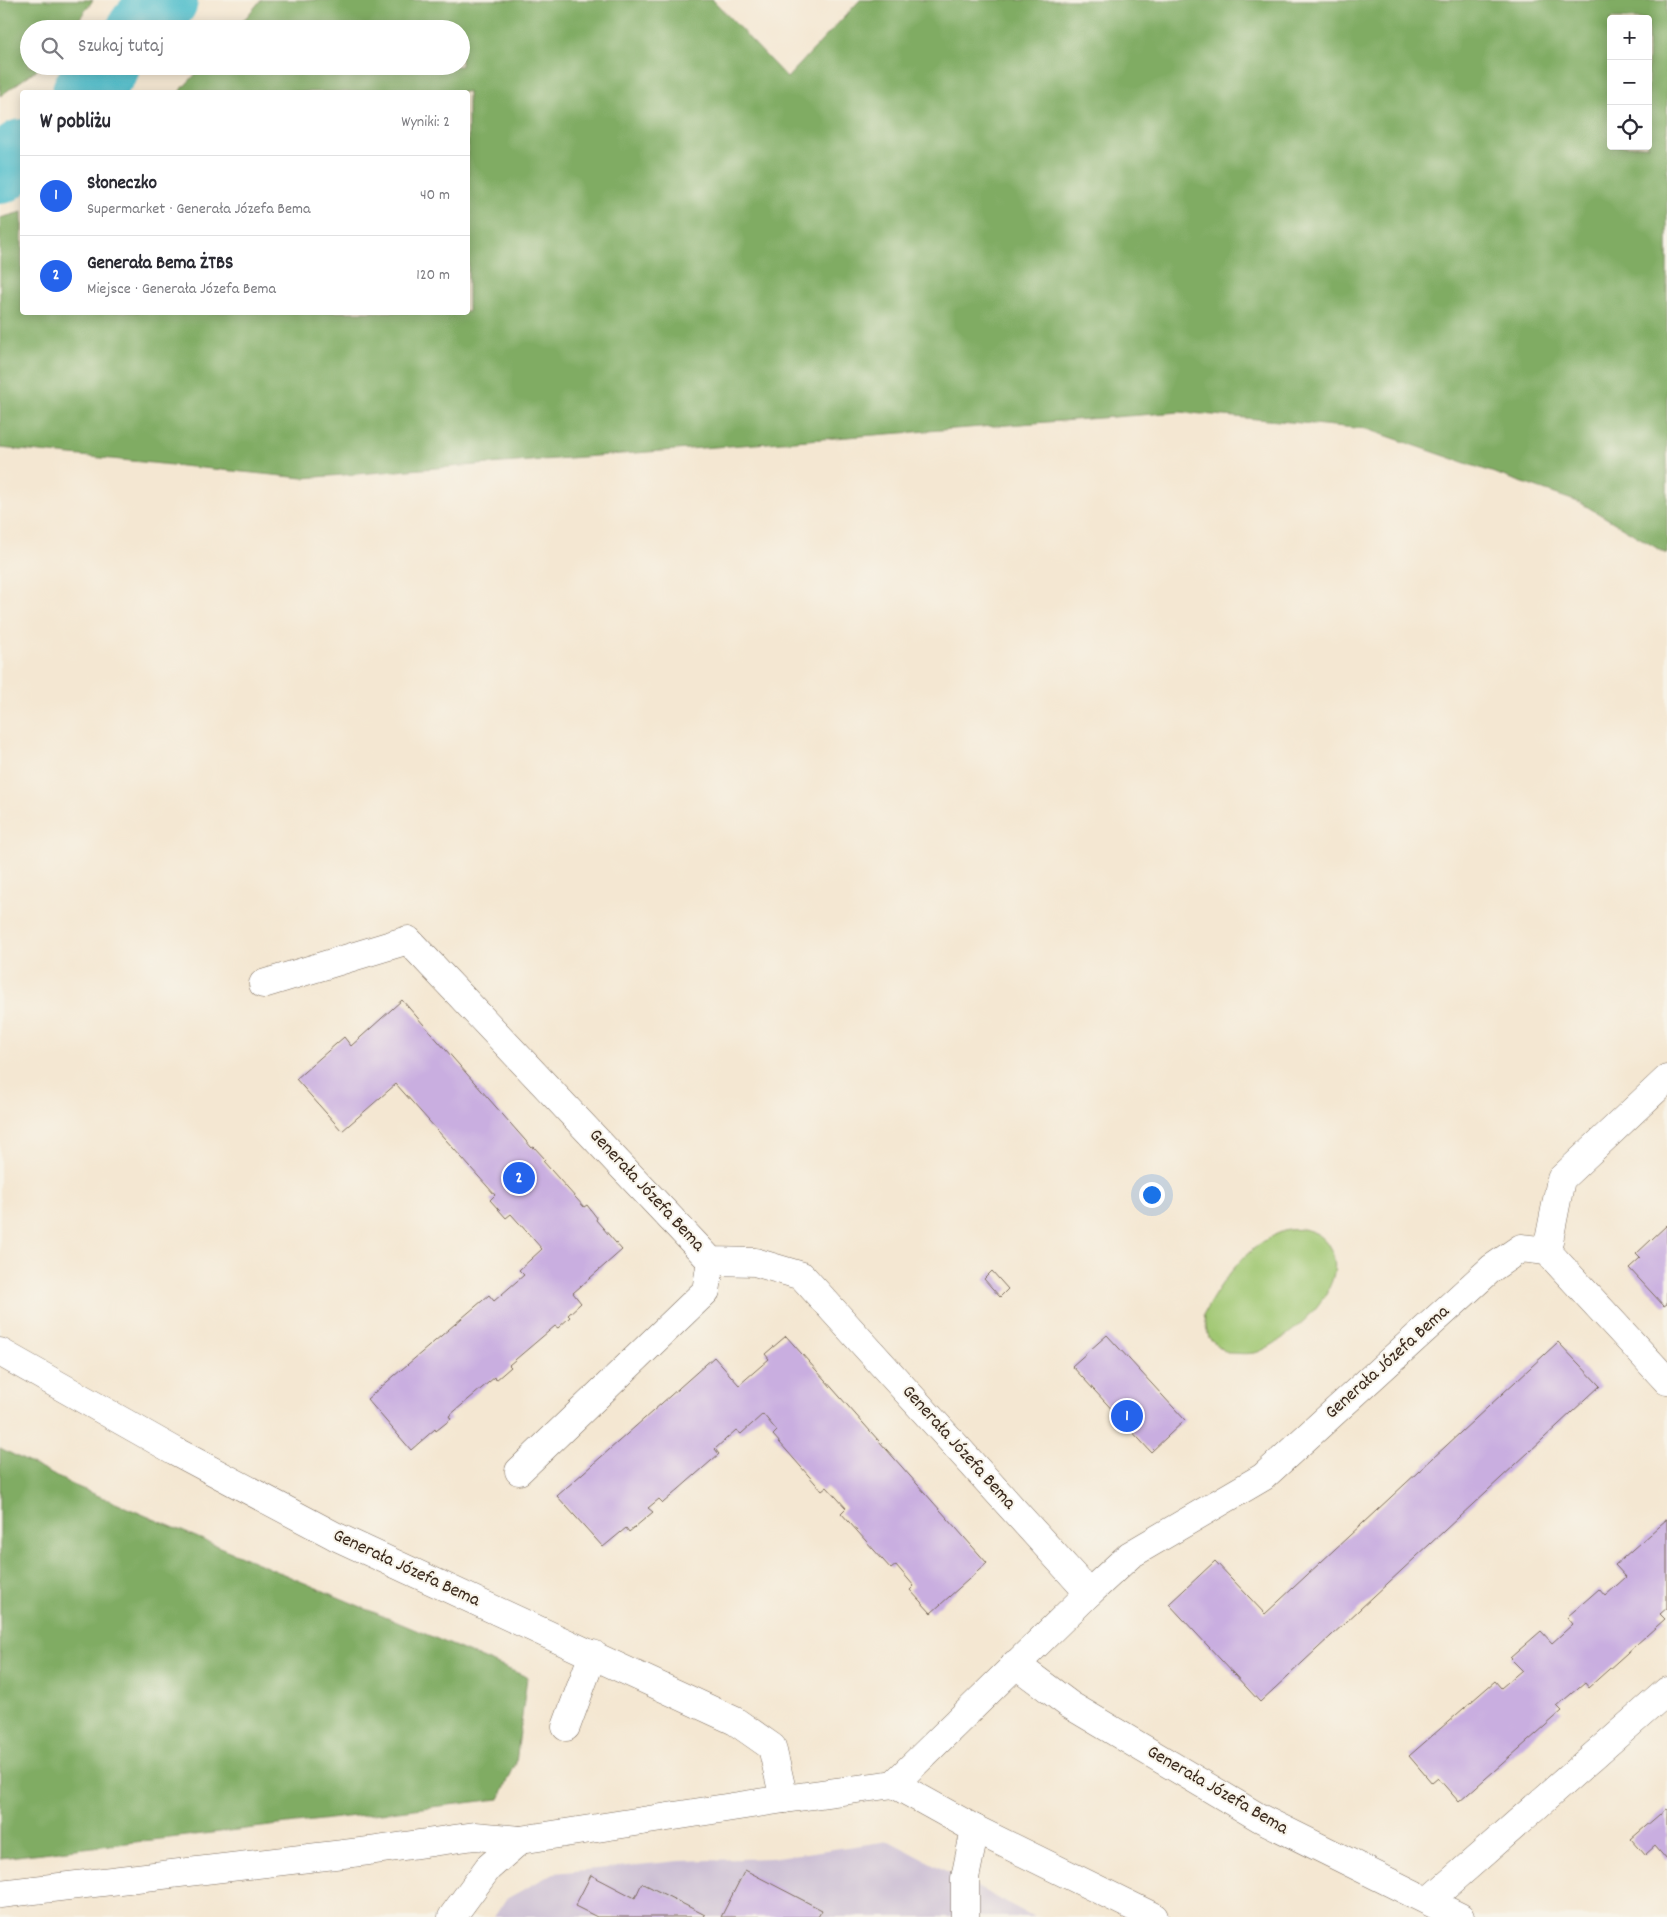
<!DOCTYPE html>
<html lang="pl">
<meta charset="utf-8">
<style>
body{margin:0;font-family:Dekko,sans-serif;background:#f2f2f3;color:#2b2b33}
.controls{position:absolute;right:15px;top:15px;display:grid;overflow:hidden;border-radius:5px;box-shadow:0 2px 12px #0003}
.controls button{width:45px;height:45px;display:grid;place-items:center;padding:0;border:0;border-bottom:1px solid #e1e1e2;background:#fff;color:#2b2b33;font:25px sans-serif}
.you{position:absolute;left:1151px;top:1194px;width:18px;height:18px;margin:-12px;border:4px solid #fff;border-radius:50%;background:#1a73e8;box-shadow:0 0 0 8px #1a73e833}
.badge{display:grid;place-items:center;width:32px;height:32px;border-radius:50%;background:#2563eb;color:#fff;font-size:16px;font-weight:700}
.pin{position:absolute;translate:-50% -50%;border:2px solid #fff;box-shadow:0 1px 5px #0006}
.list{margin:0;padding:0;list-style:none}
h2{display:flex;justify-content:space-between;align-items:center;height:65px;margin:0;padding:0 20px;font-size:21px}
h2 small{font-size:16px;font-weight:400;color:#7c7c81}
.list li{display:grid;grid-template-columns:32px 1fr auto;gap:15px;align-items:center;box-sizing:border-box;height:80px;padding:0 20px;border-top:1px solid #e1e1e2}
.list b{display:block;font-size:19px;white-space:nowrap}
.list p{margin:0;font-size:16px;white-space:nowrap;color:#7c7c81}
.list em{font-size:16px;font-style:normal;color:#7c7c81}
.icon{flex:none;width:28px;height:28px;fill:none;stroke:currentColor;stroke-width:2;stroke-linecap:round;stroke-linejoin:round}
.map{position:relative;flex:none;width:1667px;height:1917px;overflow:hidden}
.search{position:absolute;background:#fff;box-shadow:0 2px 12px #0003;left:20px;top:20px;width:450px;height:55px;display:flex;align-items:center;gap:12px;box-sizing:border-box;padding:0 18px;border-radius:28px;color:#7c7c81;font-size:19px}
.panel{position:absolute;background:#fff;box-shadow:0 2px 12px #0003;left:20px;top:90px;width:450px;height:225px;border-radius:5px}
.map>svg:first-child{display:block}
</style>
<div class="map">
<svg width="1667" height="1917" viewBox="0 0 1667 1917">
<rect width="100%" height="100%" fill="#f7f3e8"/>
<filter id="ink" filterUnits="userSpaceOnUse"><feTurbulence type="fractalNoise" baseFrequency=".02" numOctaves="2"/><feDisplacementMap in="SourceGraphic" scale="10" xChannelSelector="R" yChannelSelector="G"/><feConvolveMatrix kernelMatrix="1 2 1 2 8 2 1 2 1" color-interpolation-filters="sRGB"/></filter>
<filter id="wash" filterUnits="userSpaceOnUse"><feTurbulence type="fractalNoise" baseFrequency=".0096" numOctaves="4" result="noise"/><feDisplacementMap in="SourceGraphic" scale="20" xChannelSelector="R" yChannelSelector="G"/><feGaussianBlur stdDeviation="1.12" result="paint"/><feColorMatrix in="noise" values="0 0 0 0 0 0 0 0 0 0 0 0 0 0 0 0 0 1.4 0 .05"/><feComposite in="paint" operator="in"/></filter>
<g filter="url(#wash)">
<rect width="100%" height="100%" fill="#f4e7d2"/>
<polygon fill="#ccbfd4" points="889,1841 1034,1917 494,1917 506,1899 554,1873 680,1861 771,1858"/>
<path fill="#a0c772" stroke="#6e7848" d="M 1303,1229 C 1316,1232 1324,1236 1330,1248 C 1352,1287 1290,1339 1258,1352 C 1249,1355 1236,1353 1227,1353 L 1209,1338 L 1203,1315 C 1221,1282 1246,1245 1284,1231 C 1289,1229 1297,1230 1303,1229 Z"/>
<g fill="#80ac64" stroke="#5e6b41" fill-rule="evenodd">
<polygon points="0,0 93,0 72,29 29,29 29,66 42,66 0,96"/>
<path d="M 261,0 L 713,0 L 787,78 L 860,0 L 1667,0 L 1667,554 L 1581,503 L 1367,429 L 1180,412 L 303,478 L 0,448 L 0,218 L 22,212 L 22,312 L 468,312 L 468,92 L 179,92 L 203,66 L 461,66 L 461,29 L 236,29 ZM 1611,19 L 1648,19 L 1648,146 L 1611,146 Z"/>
<polygon points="0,1448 73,1485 527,1677 516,1763 499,1799 0,1858"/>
</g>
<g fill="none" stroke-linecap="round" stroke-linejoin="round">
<g stroke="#53bfcc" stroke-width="66">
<polyline points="140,29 165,0"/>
<polyline points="85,92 107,66"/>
<polyline points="0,171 22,152"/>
</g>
</g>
<g id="blocks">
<g fill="#c9aee0">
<polygon points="402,1000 532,1148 534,1147 545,1159 543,1161 584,1207 587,1205 597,1218 596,1220 622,1250 573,1293 581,1303 568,1315 570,1317 558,1328 555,1326 509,1365 511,1367 496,1380 495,1377 449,1416 451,1419 436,1431 435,1429 411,1450 367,1399 489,1295 494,1301 524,1275 519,1270 542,1249 511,1214 506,1218 490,1200 495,1195 396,1084 342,1131 296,1079 344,1037 351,1046"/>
<polygon points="1667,1225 1667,1304 1664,1306 1629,1268 1640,1258 1636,1254"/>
<polygon points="992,1271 1008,1289 1000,1297 984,1279"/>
<polygon points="1107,1335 1185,1420 1151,1452 1072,1366"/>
<polygon points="786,1336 987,1563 931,1613 910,1590 914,1586 896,1565 891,1569 841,1513 846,1508 827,1487 822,1491 773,1435 777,1431 763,1414 741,1434 736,1430 715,1449 719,1454 663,1503 659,1499 648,1508 653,1512 629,1532 626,1528 603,1547 557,1496 714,1357 739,1385 769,1359 765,1354"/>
<polygon points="1558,1342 1600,1386 1260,1702 1169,1604 1215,1561 1265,1614"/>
<polygon points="1667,1519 1667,1608 1660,1614 1665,1619 1589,1687 1585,1682 1557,1706 1562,1711 1459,1802 1438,1778 1432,1783 1409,1756 1495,1681 1501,1688 1522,1670 1510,1658 1541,1631 1552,1643 1573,1624 1567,1617 1599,1589 1605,1596 1626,1577 1615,1565"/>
<polygon points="1667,1808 1667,1860 1655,1846 1645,1855 1631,1839"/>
<polygon points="745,1870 822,1910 818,1917 721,1917"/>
<polygon points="591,1875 635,1898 642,1883 705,1915 704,1917 597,1917 575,1906"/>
</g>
</g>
</g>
<g filter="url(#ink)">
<use href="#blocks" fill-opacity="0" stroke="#7c6c5d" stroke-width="1"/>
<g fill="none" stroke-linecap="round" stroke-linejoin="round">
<g stroke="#7c6c5d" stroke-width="29">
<g id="minor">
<polyline points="263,984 408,940 711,1261 755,1262 802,1276 1089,1593 894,1784"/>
<polyline points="1547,1251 1561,1179 1667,1079"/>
<polyline points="0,1352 175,1451 335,1536 735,1721 772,1747 784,1799"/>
<polyline points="519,1471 706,1291 711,1261"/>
<polyline points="1089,1593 1130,1555 1263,1477 1492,1268 1521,1248 1547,1251 1667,1381"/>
<polyline points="1015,1664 1070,1705 1260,1818 1460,1917"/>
<polyline points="566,1727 593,1654"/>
<polyline points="894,1784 975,1829 1154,1917"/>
<polyline points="0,1894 369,1851 475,1836 520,1840 784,1799 894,1784"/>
<polyline points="1429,1901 1667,1691"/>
<polyline points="452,1917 488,1868 520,1840"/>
<polyline points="965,1917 965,1878 975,1829"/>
</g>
</g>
<use href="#minor" stroke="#fff" stroke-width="28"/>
</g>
</g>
<g text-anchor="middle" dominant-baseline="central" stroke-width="4" stroke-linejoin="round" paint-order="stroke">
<g font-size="19" fill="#3b2a1e" stroke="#f7f3e8">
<text transform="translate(646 1191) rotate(47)">Generała Józefa Bema</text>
<text transform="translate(1388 1363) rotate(-42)">Generała Józefa Bema</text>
<text transform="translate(958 1448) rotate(48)">Generała Józefa Bema</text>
<text transform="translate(406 1569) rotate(25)">Generała Józefa Bema</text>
<text transform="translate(1217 1791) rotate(30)">Generała Józefa Bema</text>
</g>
</g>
</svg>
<div class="controls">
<button>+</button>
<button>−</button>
<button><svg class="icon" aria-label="locate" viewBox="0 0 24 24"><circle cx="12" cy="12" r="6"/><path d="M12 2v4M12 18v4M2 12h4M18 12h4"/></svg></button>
</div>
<div class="you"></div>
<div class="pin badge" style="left:1127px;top:1416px">1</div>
<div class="pin badge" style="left:519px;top:1178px">2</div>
<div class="search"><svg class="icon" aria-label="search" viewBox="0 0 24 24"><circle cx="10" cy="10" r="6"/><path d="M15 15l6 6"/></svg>Szukaj tutaj</div>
<section class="panel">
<h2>W pobliżu<small>Wyniki: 2</small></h2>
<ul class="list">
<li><span class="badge">1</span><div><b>Słoneczko</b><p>Supermarket · Generała Józefa Bema</p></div><em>40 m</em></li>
<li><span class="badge">2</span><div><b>Generała Bema ŻTBS</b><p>Miejsce · Generała Józefa Bema</p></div><em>120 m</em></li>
</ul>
</section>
</div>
